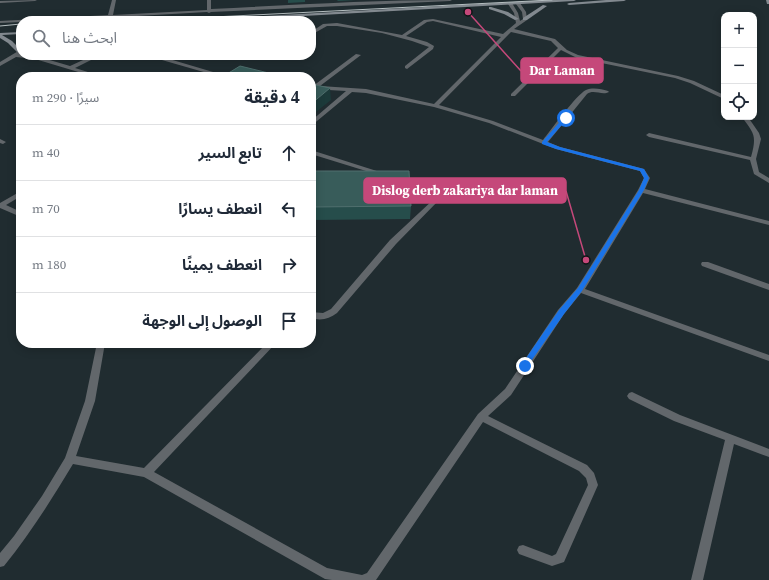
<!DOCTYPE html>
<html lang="ar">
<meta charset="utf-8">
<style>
body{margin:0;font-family:"Source Serif 4","Noto Sans Arabic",serif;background:#f2f2f3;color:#1f2937;direction:rtl}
.controls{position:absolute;right:12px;top:12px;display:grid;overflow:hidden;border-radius:8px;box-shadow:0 2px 10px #0003}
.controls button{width:36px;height:36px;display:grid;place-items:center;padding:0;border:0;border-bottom:1px solid #e0e1e3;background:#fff;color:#1f2937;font:20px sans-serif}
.stop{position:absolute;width:12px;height:12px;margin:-9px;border:3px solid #1a73e8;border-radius:50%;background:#fff}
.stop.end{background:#1a73e8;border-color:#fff;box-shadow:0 1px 4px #0008}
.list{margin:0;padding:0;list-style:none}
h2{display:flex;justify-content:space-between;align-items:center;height:52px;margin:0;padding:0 16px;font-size:17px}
h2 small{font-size:13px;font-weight:400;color:#747a83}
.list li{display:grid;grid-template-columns:26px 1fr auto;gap:12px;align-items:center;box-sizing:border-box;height:56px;padding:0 16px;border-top:1px solid #e0e1e3}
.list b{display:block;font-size:15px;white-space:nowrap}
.list em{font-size:13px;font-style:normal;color:#747a83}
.icon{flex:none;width:22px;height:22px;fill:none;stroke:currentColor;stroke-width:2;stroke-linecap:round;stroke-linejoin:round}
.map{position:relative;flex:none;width:769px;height:580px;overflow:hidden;direction:ltr}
.search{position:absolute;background:#fff;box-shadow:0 2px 10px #0003;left:16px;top:16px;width:300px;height:44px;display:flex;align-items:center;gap:10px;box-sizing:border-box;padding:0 14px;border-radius:16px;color:#747a83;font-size:15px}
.panel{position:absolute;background:#fff;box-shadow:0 2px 10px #0003;left:16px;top:72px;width:300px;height:276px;border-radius:16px;direction:rtl}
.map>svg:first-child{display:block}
</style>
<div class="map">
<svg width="769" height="580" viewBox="0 0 769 580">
<rect width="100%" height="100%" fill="#202c30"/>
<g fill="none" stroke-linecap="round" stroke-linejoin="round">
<g fill="#62676b" fill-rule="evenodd">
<polygon points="37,0 35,1 0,3 0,1"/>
<path d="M 112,0 L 116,0 L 113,15 L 207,10 L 207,0 L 211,0 L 211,9 C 292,5 372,0 452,0 L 450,1 L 211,12 L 209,13 L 207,12 L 50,21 L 21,21 L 21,22 L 0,23 L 0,21 L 108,15 Z"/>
<path d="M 508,3 L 512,3 L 518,13 L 520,21 L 523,19 L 522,12 L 516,4 L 516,3 L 520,3 L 526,12 L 527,20 L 514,29 L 555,39 L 567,50 L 578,55 L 678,76 L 694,81 L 724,95 L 724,99 L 690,83 L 675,78 L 577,58 L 561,50 L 515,96 L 511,96 L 511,94 L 558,48 L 551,41 L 511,32 L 439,105 L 493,121 L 543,140 C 551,130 577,94 586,90 C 593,87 601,89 608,91 L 609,92 C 602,96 594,89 587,94 L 548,142 L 560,147 L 644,169 L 650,178 L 645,189 L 769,221 L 769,225 L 643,193 L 585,289 L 769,355 L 769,361 L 581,293 L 564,314 L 511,395 L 488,416 L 587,465 L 594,473 L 598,485 L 564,562 L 552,566 L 519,554 L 517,550 L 519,546 L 523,545 L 552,556 L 556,554 L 588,485 L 586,478 L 579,471 L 483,422 L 376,580 L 332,580 L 325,579 L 144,477 L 73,464 C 52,499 30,534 4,566 L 0,567 L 0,553 L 14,536 L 42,496 L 65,458 L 85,401 L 97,343 L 105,343 L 95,401 L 76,456 L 144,468 L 267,343 L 276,343 L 154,472 L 327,568 L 362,575 L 367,573 L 478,414 L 505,389 L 558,310 L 577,288 L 638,190 L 644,178 L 640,171 L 556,149 L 489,123 L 434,107 L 366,93 L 352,92 L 311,126 L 311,121 L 346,91 L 311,89 L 311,85 L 313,86 L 356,54 L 361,55 L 320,86 L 366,89 L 434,104 L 501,37 L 433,21 L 427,22 L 406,36 L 427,42 L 434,46 L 433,49 L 407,69 L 405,68 L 405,66 L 429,47 L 412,41 L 382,33 L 337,26 L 327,26 L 311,35 L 311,32 L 323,24 L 337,23 L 402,35 L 424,20 L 433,19 L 503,34 L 516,23 L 514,13 L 508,4 Z"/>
<polygon points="20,50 21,55 36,56 70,66 94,55 101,55 75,68 104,77 95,77 35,59 16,57 0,66 0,62"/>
<polygon points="155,56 159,56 230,77 221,77 155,58"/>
<path d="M 742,117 L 748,117 L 759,133 L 761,139 L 756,159 L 759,172 L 769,178 L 769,183 L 754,174 L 750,160 L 649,137 L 646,135 L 649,133 L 751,157 C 757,135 754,134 742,117 Z"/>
<polygon points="0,139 6,142 3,144 0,143"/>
<polygon points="311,150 383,173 384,174 383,175 379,175 311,154"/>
<path d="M 400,178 C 414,182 427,186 439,195 L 440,199 L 396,244 L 337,313 C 329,319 321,321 311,318 L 311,312 L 323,313 L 331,309 L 390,240 L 434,199 L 434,197 L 417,188 L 398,181 L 398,179 Z"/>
<polygon points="21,191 21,196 6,205 21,212 21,217 0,208 0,203"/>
<polygon points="702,262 708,262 769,284 769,290 702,266 701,264"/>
<polygon points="632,392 680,415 769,449 769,457 734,444 703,580 691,580 725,440 674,421 629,399 627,396 629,393"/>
</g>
<g fill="#82898f" fill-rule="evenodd">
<polygon points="550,0 576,0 574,1 215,21 187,21 189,20"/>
<polygon points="606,0 626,0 624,1 569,5 567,4 569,3"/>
<polygon points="766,0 769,0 769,4 767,4"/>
<polygon points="543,5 547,6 527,20 523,20 523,18"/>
<polygon points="491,7 508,12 519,19 515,20 504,14 489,9 489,7"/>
<polygon points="21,32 21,34 2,35 12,41 21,50 21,52 17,52 8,43 0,38 0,33"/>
</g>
<g stroke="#b6bfc1" stroke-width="1">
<polyline points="89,21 140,18"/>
<polyline points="134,21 552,0"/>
<polyline points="0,26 21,24"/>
</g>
</g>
<g fill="#264d4b">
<polygon points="288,0 305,0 305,2 288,3"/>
<polygon points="337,0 356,0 338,1"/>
<polygon points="240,66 285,77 222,77"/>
<polygon points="311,171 411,206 410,219 311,220"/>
</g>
<g fill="#1c3a3a">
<polygon points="242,73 243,77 237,77"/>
<polygon points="330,88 331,100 311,116 311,104"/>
</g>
<g fill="#385c5a" stroke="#506f6e">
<polygon points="240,66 285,77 257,77 242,73 237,77 222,77"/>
<polygon points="311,84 330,88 311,104 311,92 312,91 311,91"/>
<polygon points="311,171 409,171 411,206 311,207"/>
</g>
<polygon fill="#1a73e8" points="564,117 568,118 547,142 560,147 644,169 649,178 644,190 582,291 564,314 527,367 525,368 521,366 522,364 559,310 578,288 639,190 644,178 640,171 556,149 542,144 542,142"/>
<path fill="none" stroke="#c5487a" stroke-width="1.5" d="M468 12L521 71M586 260L566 191"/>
<g fill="#c5487a" stroke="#0e1415" stroke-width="1.5">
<circle cx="468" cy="12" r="4"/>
<circle cx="586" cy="260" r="4"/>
</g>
<g fill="#c5487a" stroke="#c5487a" stroke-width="1.5">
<rect x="521" y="58" width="82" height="25" rx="4"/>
<rect x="364" y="178" width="202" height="25" rx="4"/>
</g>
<g font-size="13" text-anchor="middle" font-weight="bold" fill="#fff">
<text x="562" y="75">Dar Laman</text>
<text x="465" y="195">Dislog derb zakariya dar laman</text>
</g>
</svg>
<div class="controls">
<button>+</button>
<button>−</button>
<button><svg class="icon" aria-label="locate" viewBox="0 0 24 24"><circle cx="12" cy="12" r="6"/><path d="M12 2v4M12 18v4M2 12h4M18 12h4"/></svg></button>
</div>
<div class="stop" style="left:566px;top:118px"></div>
<div class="stop end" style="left:525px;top:366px"></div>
<div class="search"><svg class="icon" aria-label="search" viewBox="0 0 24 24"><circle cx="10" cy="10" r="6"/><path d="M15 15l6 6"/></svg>ابحث هنا</div>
<section class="panel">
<h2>4 دقيقة<small>سيرًا · 290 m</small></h2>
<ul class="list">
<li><svg class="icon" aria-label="ahead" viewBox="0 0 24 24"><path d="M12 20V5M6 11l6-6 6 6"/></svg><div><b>تابع السير</b></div><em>40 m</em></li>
<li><svg class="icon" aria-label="left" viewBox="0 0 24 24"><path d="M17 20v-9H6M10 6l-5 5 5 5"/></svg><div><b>انعطف يسارًا</b></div><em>70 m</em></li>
<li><svg class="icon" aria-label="right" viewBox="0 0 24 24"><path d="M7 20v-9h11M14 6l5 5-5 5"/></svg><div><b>انعطف يمينًا</b></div><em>180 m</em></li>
<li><svg class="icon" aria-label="arrive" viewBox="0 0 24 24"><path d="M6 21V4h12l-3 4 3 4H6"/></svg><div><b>الوصول إلى الوجهة</b></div></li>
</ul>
</section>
</div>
